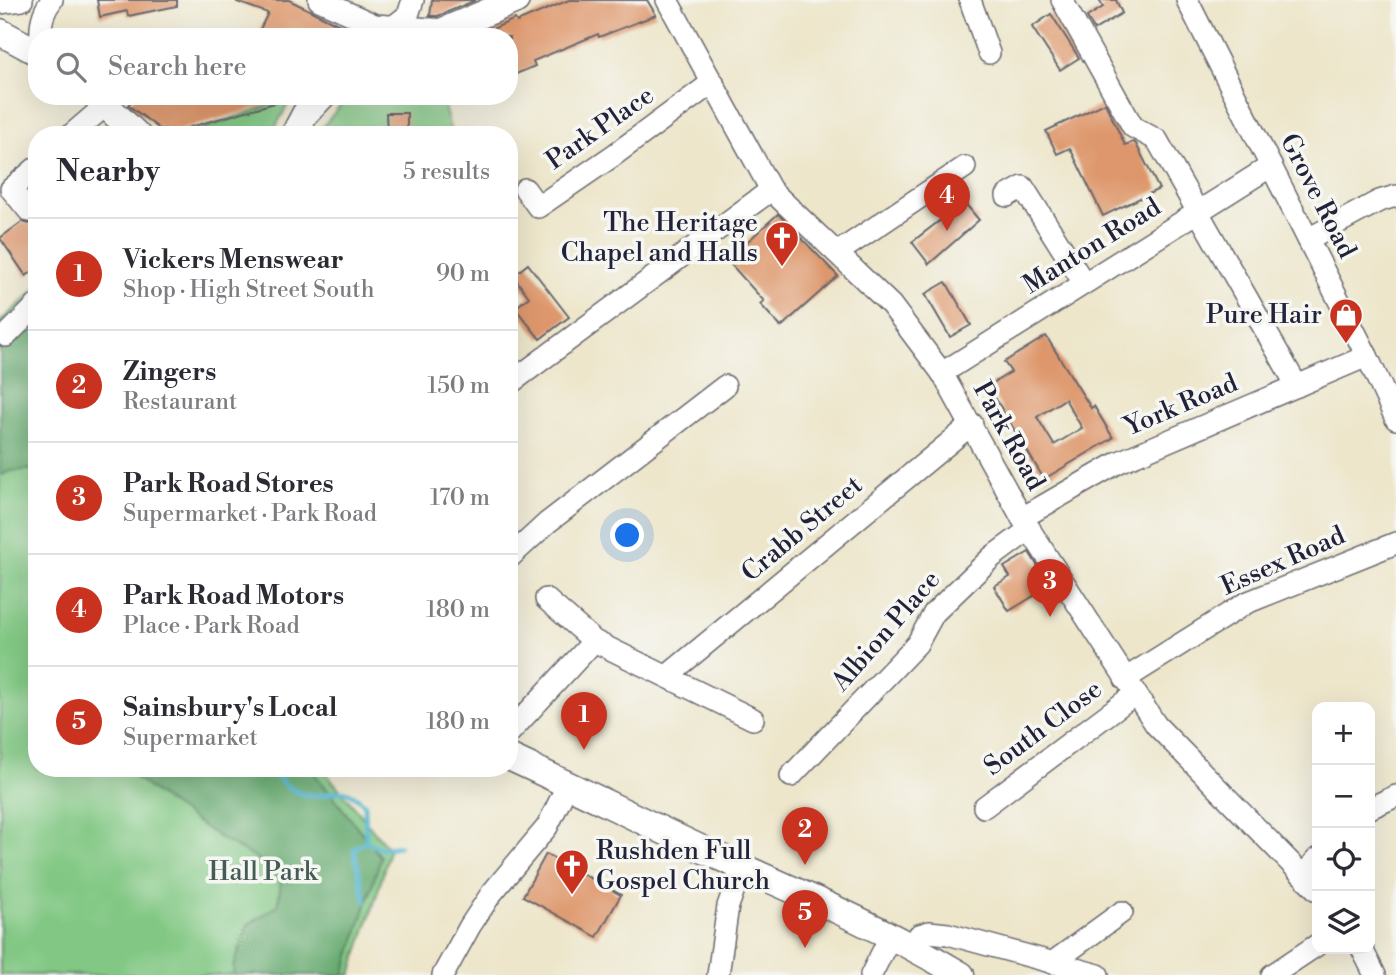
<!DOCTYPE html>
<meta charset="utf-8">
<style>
body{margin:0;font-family:"Libre Bodoni",serif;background:#f2f2f3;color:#2b2b33}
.controls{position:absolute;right:21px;bottom:21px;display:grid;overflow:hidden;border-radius:14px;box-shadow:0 7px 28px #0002}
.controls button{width:63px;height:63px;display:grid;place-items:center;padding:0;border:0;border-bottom:2px solid #e1e1e2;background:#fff;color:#2b2b33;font:35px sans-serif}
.you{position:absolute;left:628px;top:536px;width:24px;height:24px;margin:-18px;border:5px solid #fff;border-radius:50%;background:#1a73e8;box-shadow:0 0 0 10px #1a73e833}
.badge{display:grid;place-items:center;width:46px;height:46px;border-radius:50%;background:#c8321e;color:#fff;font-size:23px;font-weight:700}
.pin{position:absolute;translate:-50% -58px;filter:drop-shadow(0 2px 4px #0008)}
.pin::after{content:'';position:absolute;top:37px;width:24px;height:21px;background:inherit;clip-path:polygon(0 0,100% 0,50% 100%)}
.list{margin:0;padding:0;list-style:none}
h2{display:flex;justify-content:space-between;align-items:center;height:91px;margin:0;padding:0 28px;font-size:30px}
h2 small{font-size:23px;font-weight:400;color:#7c7c81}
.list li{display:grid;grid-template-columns:46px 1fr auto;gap:21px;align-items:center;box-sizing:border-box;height:112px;padding:0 28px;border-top:2px solid #e1e1e2}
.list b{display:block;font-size:26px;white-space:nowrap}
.list p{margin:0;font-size:23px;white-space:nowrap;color:#7c7c81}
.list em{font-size:23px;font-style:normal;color:#7c7c81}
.icon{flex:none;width:38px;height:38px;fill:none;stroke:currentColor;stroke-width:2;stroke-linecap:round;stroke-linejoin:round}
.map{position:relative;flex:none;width:1396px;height:975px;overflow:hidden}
.search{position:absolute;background:#fff;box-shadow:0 7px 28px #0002;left:28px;top:28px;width:490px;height:77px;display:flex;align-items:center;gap:18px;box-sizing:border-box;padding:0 24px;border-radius:28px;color:#7c7c81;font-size:26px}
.panel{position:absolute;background:#fff;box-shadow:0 7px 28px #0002;left:28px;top:126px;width:490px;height:651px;border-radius:28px}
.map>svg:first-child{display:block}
</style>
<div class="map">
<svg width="1396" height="975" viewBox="0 0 1396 975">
<rect width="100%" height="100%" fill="#f6f6f2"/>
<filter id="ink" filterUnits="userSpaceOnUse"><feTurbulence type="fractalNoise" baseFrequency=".0143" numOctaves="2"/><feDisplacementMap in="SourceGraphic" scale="14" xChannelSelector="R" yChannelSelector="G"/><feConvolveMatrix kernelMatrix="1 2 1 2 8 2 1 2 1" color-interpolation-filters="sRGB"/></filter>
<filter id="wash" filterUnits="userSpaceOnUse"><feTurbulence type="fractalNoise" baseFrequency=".00686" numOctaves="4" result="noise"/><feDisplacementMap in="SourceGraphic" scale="28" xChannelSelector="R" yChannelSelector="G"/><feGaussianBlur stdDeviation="1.57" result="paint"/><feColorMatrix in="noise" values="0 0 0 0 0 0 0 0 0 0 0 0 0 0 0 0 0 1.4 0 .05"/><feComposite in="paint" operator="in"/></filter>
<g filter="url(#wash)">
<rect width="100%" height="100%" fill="#ede6cb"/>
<g fill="#82c884" stroke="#527560" stroke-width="2">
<polygon points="348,96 441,96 452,135 316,135"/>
<polygon points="283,101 287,106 271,135 184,135"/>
<path d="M 37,288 L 37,768 L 322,768 L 389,849 C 380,893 363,933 351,975 L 0,975 L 0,322 Z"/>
</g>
<g fill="#69ac72" stroke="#466756" stroke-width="2">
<polygon points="37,294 37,469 10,471 0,476 0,330 12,322"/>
<polygon points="123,768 310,768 381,857 344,975 234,975 233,967 248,925 278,905 281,880 263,862 223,840 163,799"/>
</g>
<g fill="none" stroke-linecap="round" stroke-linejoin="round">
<g stroke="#52b6d0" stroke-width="5">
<path d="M 269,768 C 280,780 292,794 309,795 C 337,798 339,779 365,805 L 366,841 L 354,849 L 365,901"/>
<polyline points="366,841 382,849 399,846"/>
</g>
</g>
<g id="blocks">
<g fill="#de976c" fill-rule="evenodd">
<polygon points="97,0 177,0 177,6 128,16 127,11 100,17"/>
<polygon points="238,0 289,0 364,37 256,37 268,13 237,2"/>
<polygon points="432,0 476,0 438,16 430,16"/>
<polygon points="569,0 647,0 656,15 599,37 598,34 533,61 535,66 509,77 509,37 474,37 515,19 517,22"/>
<polygon points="1099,0 1116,0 1122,13 1094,30 1087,17 1103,7"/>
<polygon points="1051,14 1079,58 1060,70 1032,27"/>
<polygon points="136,96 285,96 285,100 169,133 166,129 161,130 128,105"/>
<polygon points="1105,103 1125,145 1133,142 1136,144 1159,189 1103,216 1070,148 1057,154 1046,131"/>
<polygon points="386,113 407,113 407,135 387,135"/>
<polygon points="964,202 979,220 929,264 912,242"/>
<polygon points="778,214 838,276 781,327 760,304 764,301 727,260"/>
<polygon points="37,221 37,268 26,276 0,238 22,222 30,224"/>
<polygon points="528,264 569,317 540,339 515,308 529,297 513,276"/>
<polygon points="946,282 971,325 950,337 925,294"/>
<path d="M 1046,336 L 1091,408 L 1094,406 L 1113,438 L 1044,479 L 988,386 L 1011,372 L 1004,362 ZM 1065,399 L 1082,428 L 1054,445 L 1037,417 Z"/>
<polygon points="1029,552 1050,586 1009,611 994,586 1010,577 1004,567"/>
<polygon points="546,854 621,895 597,937 523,896"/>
</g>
</g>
</g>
<g filter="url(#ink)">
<use href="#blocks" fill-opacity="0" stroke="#69676d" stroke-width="2"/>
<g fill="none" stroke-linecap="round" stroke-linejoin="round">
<g stroke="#69676d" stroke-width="24">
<g id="minor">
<polyline points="319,0 375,25 446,30"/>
<polyline points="667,0 771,190 891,305 942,373 1022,518 1156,725 1317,890"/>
<polyline points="970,0 989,53"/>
<polyline points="1062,0 1133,127 1157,140 1297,386"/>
<polyline points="1187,0 1367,356 1396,419"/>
<polyline points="0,3 22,0"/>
<polyline points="394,26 408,15 413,0"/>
<path d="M 41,37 C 40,23 43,11 52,0"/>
<polyline points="71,135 106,105"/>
<polyline points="525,189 538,207 614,155 713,82"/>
<polyline points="1007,196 1023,187 1084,283"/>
<polyline points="29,211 11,189 37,167"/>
<polyline points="1308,239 1379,201 1396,196"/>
<polyline points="837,253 965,167"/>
<polyline points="6,336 37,305"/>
<polyline points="942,373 1271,166"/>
<polyline points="509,384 771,190"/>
<polyline points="1022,518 1119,462 1367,356"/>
<polyline points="509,558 547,523 725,386"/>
<polyline points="546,599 594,641 753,719"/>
<polyline points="667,676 972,424"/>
<polyline points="1125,679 1246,603 1396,543"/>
<polyline points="509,733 594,641"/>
<polyline points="791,776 917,644 934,613 992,557 1030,529"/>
<polyline points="984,807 1135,694"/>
<polyline points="1370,808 1396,796"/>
<polyline points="1304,875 1317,859"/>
<polyline points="913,946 919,935 929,932 948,934 1098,975"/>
<polyline points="1362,949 1375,975"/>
<polyline points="1052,963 1122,912"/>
<polyline points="443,975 470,926 491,894 547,827 568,784"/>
<polyline points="718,975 728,906 742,867"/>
<polyline points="871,975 891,935"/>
<polyline points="1272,975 1317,945"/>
</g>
</g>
<g stroke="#69676d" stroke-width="29">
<g id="major">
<polyline points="0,32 37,52"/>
<polyline points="429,37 516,0"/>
<polyline points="96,96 137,135"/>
<polyline points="294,135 305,114 322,96"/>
<path d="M 509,757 C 579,789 647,824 717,856 C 800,893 883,928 961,975"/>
</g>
</g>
<use href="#minor" stroke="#fff" stroke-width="21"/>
<use href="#major" stroke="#fff" stroke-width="26"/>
</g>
</g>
<defs>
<g id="church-pin" transform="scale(1.75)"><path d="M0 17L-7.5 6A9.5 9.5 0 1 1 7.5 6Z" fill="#c8321e" stroke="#f6f6f2"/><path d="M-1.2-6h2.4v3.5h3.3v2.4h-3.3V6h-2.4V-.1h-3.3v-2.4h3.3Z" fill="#fff"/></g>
<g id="shop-pin" transform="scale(1.75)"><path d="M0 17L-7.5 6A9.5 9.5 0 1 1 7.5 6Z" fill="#c8321e" stroke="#f6f6f2"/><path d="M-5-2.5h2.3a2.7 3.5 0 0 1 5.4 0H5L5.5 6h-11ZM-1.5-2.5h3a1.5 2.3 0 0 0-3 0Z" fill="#fff"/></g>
</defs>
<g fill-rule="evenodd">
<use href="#church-pin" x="782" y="238"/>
<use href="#shop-pin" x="1346" y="315"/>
<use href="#church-pin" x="572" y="866"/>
</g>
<g text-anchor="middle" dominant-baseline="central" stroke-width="7" stroke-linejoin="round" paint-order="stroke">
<g font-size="26" fill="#22223b" stroke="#f6f6f2">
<text transform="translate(600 128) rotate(-35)">Park Place</text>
<text transform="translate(1318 196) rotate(63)">Grove Road</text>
<text transform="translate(1092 246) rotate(-32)">Manton Road</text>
<text transform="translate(1181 405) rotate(-23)">York Road</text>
<text transform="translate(1009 436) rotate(61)">Park Road</text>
<text transform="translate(802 529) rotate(-40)">Crabb Street</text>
<text transform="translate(1283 561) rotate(-24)">Essex Road</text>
<text transform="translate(886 631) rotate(-49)">Albion Place</text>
<text transform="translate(1043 728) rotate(-37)">South Close</text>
</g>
<g font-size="26" fill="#22223b" stroke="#f6f6f2" text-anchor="end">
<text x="758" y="223">The Heritage<tspan x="758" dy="30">Chapel and Halls</tspan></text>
<text x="1322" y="315">Pure Hair</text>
<text x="596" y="851" text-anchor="start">Rushden Full<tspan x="596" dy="30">Gospel Church</tspan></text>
</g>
<g font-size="26" fill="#445c55" stroke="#f6f6f2">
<text x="263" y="872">Hall Park</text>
</g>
</g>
</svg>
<div class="controls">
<button>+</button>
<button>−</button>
<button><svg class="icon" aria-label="locate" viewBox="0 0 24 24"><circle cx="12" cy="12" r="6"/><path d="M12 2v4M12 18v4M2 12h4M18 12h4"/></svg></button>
<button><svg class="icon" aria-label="layers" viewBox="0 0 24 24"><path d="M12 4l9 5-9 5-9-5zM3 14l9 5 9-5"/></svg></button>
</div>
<div class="you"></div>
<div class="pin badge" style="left:584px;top:750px">1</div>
<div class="pin badge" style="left:805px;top:865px">2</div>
<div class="pin badge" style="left:1050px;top:617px">3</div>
<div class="pin badge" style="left:947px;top:231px">4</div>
<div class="pin badge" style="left:805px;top:948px">5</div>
<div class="search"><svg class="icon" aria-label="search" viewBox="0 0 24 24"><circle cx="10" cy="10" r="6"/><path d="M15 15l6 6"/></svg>Search here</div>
<section class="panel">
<h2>Nearby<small>5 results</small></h2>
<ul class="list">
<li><span class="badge">1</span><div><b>Vickers Menswear</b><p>Shop · High Street South</p></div><em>90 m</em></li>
<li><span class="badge">2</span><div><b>Zingers</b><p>Restaurant</p></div><em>150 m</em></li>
<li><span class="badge">3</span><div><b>Park Road Stores</b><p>Supermarket · Park Road</p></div><em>170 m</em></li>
<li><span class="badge">4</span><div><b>Park Road Motors</b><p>Place · Park Road</p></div><em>180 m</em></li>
<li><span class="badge">5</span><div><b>Sainsbury's Local</b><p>Supermarket</p></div><em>180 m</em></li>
</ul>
</section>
</div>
